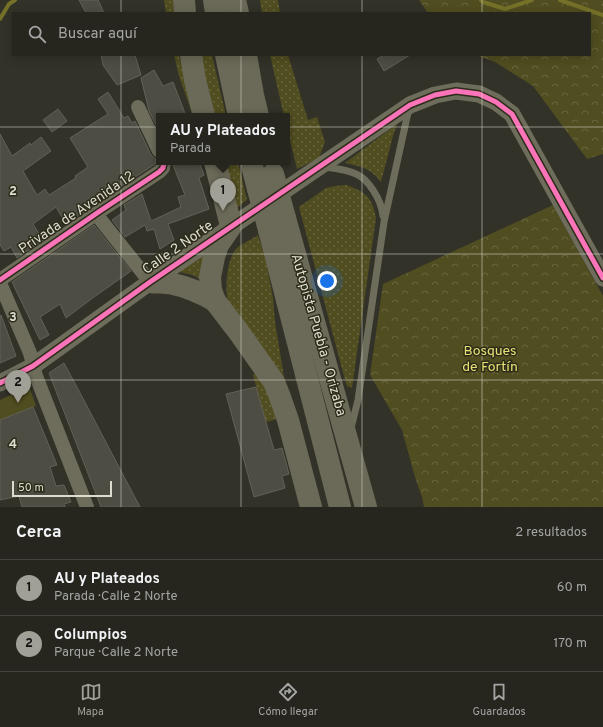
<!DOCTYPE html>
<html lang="es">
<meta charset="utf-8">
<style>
body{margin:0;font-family:Overpass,sans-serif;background:#2e2e27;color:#f1f3f6}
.scale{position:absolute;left:12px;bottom:10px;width:100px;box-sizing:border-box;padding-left:4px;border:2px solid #dddcd1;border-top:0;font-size:11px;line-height:14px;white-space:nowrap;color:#dddcd1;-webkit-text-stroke:3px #2d2c19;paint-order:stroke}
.you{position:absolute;left:327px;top:281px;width:14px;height:14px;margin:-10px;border:3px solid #fff;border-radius:50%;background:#1a73e8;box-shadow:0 0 0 6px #1a73e833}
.badge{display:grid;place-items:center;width:26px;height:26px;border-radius:50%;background:#a1a096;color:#111;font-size:13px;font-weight:700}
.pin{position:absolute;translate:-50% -33px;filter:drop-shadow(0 1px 2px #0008)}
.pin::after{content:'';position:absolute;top:21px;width:14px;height:12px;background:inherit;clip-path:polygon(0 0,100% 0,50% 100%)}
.popup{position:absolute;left:156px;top:113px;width:134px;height:52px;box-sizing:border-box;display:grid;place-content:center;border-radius:0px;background:#26261e;filter:drop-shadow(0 1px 3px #0005);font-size:13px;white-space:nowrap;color:#a4a5a4}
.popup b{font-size:15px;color:#f1f3f6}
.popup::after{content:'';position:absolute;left:50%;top:100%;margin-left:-8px;border:8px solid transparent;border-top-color:#26261e}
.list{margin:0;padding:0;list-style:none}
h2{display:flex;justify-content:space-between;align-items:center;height:52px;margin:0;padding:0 16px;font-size:17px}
h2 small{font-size:13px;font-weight:400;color:#a4a5a4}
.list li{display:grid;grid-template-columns:26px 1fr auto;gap:12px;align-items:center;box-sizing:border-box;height:56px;padding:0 16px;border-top:1px solid #42433c}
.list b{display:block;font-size:15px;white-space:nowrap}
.list p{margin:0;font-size:13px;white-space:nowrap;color:#a4a5a4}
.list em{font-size:13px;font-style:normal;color:#a4a5a4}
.icon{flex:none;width:22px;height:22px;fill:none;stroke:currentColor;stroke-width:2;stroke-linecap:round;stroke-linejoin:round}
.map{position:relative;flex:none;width:603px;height:507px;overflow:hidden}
.search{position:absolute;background:#26261e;box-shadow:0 2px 10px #0003;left:12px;right:12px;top:12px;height:44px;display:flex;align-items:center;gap:10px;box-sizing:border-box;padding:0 14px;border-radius:0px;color:#a4a5a4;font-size:15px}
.sheet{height:164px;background:#26261e}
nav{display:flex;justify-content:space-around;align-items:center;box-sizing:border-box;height:56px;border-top:1px solid #42433c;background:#26261e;font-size:11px;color:#a4a5a4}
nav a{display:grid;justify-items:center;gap:2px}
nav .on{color:#a1a096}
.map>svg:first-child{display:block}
</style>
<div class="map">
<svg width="603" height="507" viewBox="0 0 603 507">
<defs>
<pattern id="grass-dots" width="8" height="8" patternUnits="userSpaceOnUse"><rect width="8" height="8" fill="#504d20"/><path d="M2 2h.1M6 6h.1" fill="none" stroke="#69663f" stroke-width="1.8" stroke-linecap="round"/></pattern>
<pattern id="forest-crowns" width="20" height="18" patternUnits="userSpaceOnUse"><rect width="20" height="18" fill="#504d20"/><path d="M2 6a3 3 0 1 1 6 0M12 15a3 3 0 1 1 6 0" fill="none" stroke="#69663f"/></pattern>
</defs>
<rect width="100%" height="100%" fill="#323228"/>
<g fill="url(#grass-dots)">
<polygon points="164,0 173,0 174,13 166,13"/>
<polygon points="260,0 278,0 280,13 262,13"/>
<polygon points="174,55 179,55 195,116 193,116 179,76"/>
<polygon points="197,55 212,55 226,116 210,116"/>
<polygon points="270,55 288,55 308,120 317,117 325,142 319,158 297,169 287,128 287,116 284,116"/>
<path d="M 397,124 L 393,136 L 381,182 C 370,168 362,167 345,163 Z"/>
<polygon points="223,162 238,162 247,200 236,208"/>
<path d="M 346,185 C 366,192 372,197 376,218 L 352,388 L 347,386 L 345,380 L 299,207 L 326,188 L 335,186 Z"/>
<path d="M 258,235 L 266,261 L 273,298 L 275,322 L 285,383 C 275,366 265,350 253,334 C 246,326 236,315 230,306 C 223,294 227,261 235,250 C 239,245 252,239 258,235 Z"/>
<path d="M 205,255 L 203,281 C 195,275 187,273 178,272 Z"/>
<polygon points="255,374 274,397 280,418 266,422 253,375"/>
</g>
<g fill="url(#forest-crowns)">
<polygon points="419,0 603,0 603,154 587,159 533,86 495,62 476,55 590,55 590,13 428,13"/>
<polygon points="553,205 603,296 603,507 424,507 422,497 415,477 402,430 370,375 383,284"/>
</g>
<polygon fill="#504d20" points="29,386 36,406 0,420 0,400"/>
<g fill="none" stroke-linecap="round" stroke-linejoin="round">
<g stroke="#757128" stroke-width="4">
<polyline points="481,0 483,2 505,9 532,0"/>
<polyline points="560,0 603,15"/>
<polyline points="0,19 9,4 15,0"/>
</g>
</g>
<g fill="#4d4d43" stroke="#626158">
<polygon points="79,0 98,0 104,13 86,13"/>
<polygon points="101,55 135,55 141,75 117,85 103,65"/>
<polygon points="384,55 410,55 384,71 377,59"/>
<polygon points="154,70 163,86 173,82 186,116 159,116 159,131 149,111 141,78"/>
<polygon points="108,92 124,118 128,116 132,123 135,121 151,155 154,158 156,159 155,164 117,189 116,185 87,200 91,207 66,224 56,207 33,224 43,240 17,258 11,247 4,251 0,245 0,134 12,156 30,143 31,145 41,137 51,151 23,171 37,195 45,189 49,195 76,178 75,176 88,167 70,138 108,114 98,99"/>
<polygon points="58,109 67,121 52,132 43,120"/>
<polygon points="181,162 199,162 204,175 199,178 209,209 168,224 174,240 160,249 154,229 147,231 145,225 125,237 112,220 126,210 124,205 142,194 151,221 181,207 178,197 185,195 173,165"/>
<polygon points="94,225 131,271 94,297 66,318 60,304 40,317 49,335 40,340 12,282"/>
<polygon points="1,315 16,356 0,363 0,316"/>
<polygon points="64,363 78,389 140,507 101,507 49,373"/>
<polygon points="256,387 274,450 282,448 289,474 282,476 285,488 254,497 226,394"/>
<polygon points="33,407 57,465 50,467 56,486 64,485 71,502 64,504 65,507 22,507 19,496 0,500 0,420"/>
</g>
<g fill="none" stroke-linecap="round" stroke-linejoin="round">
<g stroke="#6e6d5c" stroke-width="7">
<path d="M 324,167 C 337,169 355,170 365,180 C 368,183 371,187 373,190 C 379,199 382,206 383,216"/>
<polyline points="351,428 358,400 384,222 409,108"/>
</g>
<g stroke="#6e6d5c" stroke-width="14">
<polyline points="138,107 159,151"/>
<polyline points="96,214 150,282"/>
<polyline points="0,280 100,211 159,172 163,168 164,162"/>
<polyline points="0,283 30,353 36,376 87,507"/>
</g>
<polyline stroke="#6e6d5c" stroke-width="17" points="0,383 33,366 150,282 410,105 435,95 456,91 479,94 496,102 512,114 603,278"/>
<g stroke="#6b6957" stroke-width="22">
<polyline points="184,0 185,13"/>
<polyline points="214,0 216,13"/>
<polyline points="235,0 238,13"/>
<polyline points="191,55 195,80 204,116"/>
<polyline points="226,55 239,116"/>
<polyline points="246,55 253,95 258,116"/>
<polyline points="215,162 231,226 218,245 214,257 210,277 211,290 215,301 238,331 274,382 280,397 288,420 311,507"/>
<polyline points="251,162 258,189"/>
<polyline points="285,218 366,507"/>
<polyline points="269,230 340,507"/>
<path d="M 150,282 C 158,283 166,282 173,284 C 188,287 201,293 215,301"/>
</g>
<g stroke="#6b6957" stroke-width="22">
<polyline points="273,174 285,218"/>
<polyline points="258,189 269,230"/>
</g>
<g stroke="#2d2c19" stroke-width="8">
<g id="cycleway">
<polyline points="0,280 100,211 159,172 163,168 164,162"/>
<polyline points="0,383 33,366 150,282 410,105 435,95 456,91 479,94 496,102 512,114 603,278"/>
</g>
</g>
<use href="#cycleway" stroke="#fb73b8" stroke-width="5"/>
</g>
<path fill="none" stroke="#dddcd1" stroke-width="1" stroke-opacity="0.55" d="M 121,0 L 121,13M 241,0 L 241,13M 362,0 L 362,13M 482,0 L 482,13M 121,55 L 121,507M 241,55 L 241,507M 362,55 L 362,507M 482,55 L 482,507M 0,127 L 603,127M 0,254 L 603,254M 0,380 L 603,380"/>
<g text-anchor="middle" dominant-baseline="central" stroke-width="3" stroke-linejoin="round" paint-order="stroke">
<g font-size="14" fill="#dddcd1" stroke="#2d2c19">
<text transform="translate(77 213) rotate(-34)">Privada de Avenida 12</text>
<text transform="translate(178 248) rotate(-35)">Calle 2 Norte</text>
<text transform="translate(318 335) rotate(74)">Autopista Puebla - Orizaba</text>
</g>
<g font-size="14" fill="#e7e075" stroke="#2d2c19">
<text x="490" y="351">Bosques<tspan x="490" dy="16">de Fortín</tspan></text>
</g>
</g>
<g font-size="13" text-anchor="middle" font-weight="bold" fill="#dddcd1" stroke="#2d2c19" stroke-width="3" stroke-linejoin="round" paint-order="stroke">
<text x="13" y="195">2</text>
<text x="13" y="321">3</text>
<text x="13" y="448">4</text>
</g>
</svg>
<div class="scale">50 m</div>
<div class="you"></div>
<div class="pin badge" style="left:223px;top:211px">1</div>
<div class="popup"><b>AU y Plateados</b>Parada</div>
<div class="pin badge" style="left:18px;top:403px">2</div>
<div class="search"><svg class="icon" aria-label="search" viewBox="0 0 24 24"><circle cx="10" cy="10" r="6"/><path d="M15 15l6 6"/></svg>Buscar aquí</div>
</div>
<section class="sheet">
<h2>Cerca<small>2 resultados</small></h2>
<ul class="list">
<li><span class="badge">1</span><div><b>AU y Plateados</b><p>Parada · Calle 2 Norte</p></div><em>60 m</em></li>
<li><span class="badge">2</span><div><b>Columpios</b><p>Parque · Calle 2 Norte</p></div><em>170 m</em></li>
</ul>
</section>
<nav>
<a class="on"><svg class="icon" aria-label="map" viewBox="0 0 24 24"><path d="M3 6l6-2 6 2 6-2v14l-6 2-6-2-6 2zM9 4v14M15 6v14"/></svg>Mapa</a>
<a><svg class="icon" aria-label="directions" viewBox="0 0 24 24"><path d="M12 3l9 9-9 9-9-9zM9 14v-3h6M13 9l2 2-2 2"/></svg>Cómo llegar</a>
<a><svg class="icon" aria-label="saved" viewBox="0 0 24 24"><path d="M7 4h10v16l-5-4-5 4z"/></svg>Guardados</a>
</nav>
